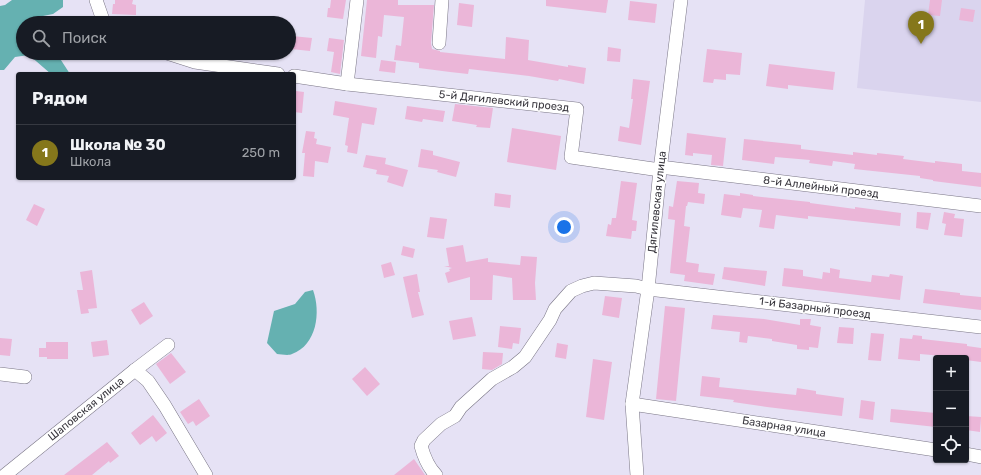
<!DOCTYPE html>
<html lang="ru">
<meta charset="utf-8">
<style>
body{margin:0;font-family:Rubik,sans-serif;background:#20242c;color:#f1f3f6}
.controls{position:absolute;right:12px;bottom:12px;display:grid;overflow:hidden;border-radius:4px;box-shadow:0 1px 3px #0004}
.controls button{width:36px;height:36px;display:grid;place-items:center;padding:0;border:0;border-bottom:1px solid #363941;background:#171b24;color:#f1f3f6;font:20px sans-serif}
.you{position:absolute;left:564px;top:227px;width:14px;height:14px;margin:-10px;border:3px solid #fff;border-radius:50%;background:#1a73e8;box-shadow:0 0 0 6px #1a73e833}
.badge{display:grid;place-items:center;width:26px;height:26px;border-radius:50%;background:#85771b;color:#fff;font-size:13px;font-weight:700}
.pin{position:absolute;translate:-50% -33px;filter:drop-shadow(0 1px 2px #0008)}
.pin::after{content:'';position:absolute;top:21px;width:14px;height:12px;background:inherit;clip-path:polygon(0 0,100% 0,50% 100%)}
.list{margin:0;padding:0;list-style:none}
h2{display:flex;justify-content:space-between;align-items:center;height:52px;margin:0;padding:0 16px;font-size:17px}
h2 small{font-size:13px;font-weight:400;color:#9ea1a6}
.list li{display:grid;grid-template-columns:26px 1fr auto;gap:12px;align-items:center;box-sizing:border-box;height:56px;padding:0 16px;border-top:1px solid #363941}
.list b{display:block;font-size:15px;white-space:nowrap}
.list p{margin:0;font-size:13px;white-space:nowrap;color:#9ea1a6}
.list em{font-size:13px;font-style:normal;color:#9ea1a6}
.icon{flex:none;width:22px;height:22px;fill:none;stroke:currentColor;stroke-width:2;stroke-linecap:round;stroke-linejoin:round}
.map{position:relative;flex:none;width:981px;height:475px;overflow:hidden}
.search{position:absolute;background:#171b24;box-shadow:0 1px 3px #0004;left:16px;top:16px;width:280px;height:44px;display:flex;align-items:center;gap:10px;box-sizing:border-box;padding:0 14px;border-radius:22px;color:#9ea1a6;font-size:15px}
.panel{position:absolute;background:#171b24;box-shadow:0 1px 3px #0004;left:16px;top:72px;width:280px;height:108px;border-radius:4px}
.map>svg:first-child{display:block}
</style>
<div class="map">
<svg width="981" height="475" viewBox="0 0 981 475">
<rect width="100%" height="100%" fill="#e6e2f5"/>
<polygon fill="#dad4ee" points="865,0 981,0 981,102 857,88"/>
<g fill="#65b1b1">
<polygon points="12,0 63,0 63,7 53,14 38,17 35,23 23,23 23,53 54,53 59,57 70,74 51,74 29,55 15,57 4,70 0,70 0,6 5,5"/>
<path d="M 313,290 C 321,312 317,345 292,354 C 288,356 281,354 277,354 L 267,343 L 274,311 L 295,304 L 305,292 Z"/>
</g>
<g fill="#ebb6d8">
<polygon points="115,0 133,0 132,4 136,5 136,15 112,14 113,4 115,4"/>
<polygon points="331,0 346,0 343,19 327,17 328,8 330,8"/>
<polygon points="367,0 398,0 398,5 434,5 431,43 432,49 440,51 440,52 505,59 506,37 529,40 528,60 568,67 568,65 586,68 584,84 559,79 558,81 529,76 469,69 468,74 450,72 419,68 419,63 394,60 396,45 401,46 404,17 384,15 382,37 378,36 376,58 361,56"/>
<polygon points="546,0 608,0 606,13 546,6"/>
<polygon points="930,0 942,0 940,16 928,15"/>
<polygon points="630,1 657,4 655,23 628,20"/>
<polygon points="459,3 474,5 472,27 457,25"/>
<polygon points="961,8 975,10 973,22 959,20"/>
<polygon points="292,36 312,38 310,51 291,49"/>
<polygon points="329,38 344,40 340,74 331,72 334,52 327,51"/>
<polygon points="608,47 621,49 620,62 607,61"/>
<polygon points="707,49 742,53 740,75 726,74 726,80 714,79 713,83 703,82"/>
<polygon points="381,60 396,62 395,73 379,71"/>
<polygon points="769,64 835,72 833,90 788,85 788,89 766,86"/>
<polygon points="633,79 650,81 641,145 618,141 620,126 629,128 633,99 631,99"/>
<polygon points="296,91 304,92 302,113 294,112"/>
<polygon points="335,101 377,108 374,125 362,123 357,154 347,152 348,146 345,145 349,118 333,115"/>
<polygon points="455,104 493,108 490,128 476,127 477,125 452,121"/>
<polygon points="407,106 445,111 443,122 423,119 422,122 405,119"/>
<polygon points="512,128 561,136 556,170 507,162"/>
<polygon points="306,131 315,132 314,138 317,139 316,144 331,147 328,163 315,161 314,177 303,176 305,153 302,153"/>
<polygon points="687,133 726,138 723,166 711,165 712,155 693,153 693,156 685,155"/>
<polygon points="744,139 801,145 801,149 853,155 853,152 877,155 877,153 904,156 903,159 935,163 935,161 962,164 962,171 981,173 981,187 933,181 933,180 920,178 920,176 854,169 855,164 833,161 832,166 809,163 810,160 775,157 774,164 742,160"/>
<polygon points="421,149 433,151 433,155 460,162 456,177 437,172 438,170 418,167"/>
<polygon points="366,155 386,158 385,164 408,170 403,187 387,182 389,176 376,174 377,170 363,167"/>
<polygon points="621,181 637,183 632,220 637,221 636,231 632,231 631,239 606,236 608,224 611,225 612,218 616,218"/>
<polygon points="677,181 699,183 698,193 705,194 704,204 688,202 687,206 686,206 684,226 690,227 686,262 699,264 698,272 715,274 713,285 684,281 685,275 670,273 675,220 668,219 669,206 673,207"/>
<polygon points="495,193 511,195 510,208 494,206"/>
<polygon points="740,193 753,195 753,196 810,202 810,203 855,209 855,207 901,213 900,226 808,216 808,219 776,215 774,229 759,227 762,210 743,208 741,218 721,215 724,194 740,196"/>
<polygon points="34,204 45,209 37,226 26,220"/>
<polygon points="917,212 931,213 928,230 916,228"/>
<polygon points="944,212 955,214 954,218 964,219 962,237 944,235 946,224 942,223"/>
<polygon points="430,217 447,219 444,239 427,237"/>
<polygon points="463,245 466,262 488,258 488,262 520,265 521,256 537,257 535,283 536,300 513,300 512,278 493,275 492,300 470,300 470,277 448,283 445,273 450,271 449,269 452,268 444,266 449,266 446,248"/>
<polygon points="403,246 415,249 413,258 401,255"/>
<polygon points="391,262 395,275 384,278 381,265"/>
<polygon points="724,267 767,271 765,286 722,279"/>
<polygon points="784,268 803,270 803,276 822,279 823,272 830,273 830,268 840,270 839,278 871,282 872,275 889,277 890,274 903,276 900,300 782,286"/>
<polygon points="92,270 97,308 88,309 89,313 81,314 77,290 83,290 80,272"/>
<polygon points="417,274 420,292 418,292 424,315 412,318 403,277"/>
<polygon points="925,289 960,293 960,295 981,297 981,310 923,303"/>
<polygon points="605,296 622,298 619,318 602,315"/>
<polygon points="144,302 153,316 140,325 131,310"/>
<polygon points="665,306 685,308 676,401 656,399"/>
<polygon points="713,315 764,319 800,325 800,319 811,319 810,325 821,327 818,348 809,347 809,350 797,349 797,345 772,341 772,339 748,336 747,343 739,342 740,332 711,329"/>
<polygon points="472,317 476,336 453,340 449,321"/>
<polygon points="500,326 521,328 519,344 513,343 512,349 498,347"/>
<polygon points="839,327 854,328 853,344 837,343"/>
<polygon points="871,333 884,334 881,361 868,360"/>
<polygon points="913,335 922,336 922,339 967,344 967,346 981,348 981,362 966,360 966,358 920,354 920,361 898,359 900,338 912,339"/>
<polygon points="0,338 12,339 10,356 0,355"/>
<polygon points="107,340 109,355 93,357 91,342"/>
<polygon points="46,342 68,342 68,359 47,359 47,357 39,357 39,348 46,348"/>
<polygon points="557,343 568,345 566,359 555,357"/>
<polygon points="483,352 503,353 502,364 492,370 482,369"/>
<polygon points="171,353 186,372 170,384 156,364"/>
<polygon points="593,359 612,362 604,420 586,417"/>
<polygon points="365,367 380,384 367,396 352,379"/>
<polygon points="702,376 720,378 719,387 796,395 797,388 816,391 816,394 844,398 842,416 767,407 733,402 734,400 700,396"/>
<polygon points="199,399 210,416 196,426 193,421 188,424 180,412"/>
<polygon points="861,400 875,402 873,420 859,418"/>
<polygon points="891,409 936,413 936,427 890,422"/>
<polygon points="153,415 167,433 156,442 152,436 140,445 131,433"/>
<polygon points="966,416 981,417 980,432 966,430"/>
<polygon points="107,442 119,456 110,463 109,461 92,475 64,475"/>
<polygon points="414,459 425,475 394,475"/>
</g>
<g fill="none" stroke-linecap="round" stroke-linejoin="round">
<g stroke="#797585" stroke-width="14">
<g id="minor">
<polyline points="96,0 104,23"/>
<polyline points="439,43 442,0"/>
<polyline points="167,53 195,62 278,74"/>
<polyline points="294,76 347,84 577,109 571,157 660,170"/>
<polyline points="347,84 357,0"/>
<polyline points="660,167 981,206"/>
<polyline points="135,370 148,381 165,406 206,475"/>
<polyline points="0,374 25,377"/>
<polyline points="632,404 936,450"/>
<polyline points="966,454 981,457"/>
<polyline points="5,475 135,370 168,345"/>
<path d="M 436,475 C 428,467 424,457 421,446 L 424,440 L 441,424 L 455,416 L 461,407 L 492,379 L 513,367 L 525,357 L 550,320 L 555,309 L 571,291 L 582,286 L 594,283 L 636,286 L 648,289 L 981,327"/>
<polyline points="637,475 632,404 648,289 660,170 681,0"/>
</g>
</g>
<use href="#minor" stroke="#fff" stroke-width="13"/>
</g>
<g text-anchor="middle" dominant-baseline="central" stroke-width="3" stroke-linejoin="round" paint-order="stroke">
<g font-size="11" fill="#3a383f" stroke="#fff">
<text transform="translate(504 101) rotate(6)">5-й Дягилевский проезд</text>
<text transform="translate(821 187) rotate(7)">8-й Аллейный проезд</text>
<text transform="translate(657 202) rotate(-84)">Дягилевская улица</text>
<text transform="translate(815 308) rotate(7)">1-й Базарный проезд</text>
<text transform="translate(86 409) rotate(-39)">Шаповская улица</text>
<text transform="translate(784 427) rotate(9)">Базарная улица</text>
</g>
</g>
</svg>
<div class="controls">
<button>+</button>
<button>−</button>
<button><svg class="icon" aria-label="locate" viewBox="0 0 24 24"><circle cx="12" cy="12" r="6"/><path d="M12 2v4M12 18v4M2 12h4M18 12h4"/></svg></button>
</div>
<div class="you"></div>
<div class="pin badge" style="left:921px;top:44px">1</div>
<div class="search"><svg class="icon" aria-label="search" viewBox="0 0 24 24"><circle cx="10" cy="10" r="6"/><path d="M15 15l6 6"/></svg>Поиск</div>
<section class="panel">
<h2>Рядом<small></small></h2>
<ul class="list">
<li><span class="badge">1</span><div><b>Школа № 30</b><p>Школа</p></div><em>250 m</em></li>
</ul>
</section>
</div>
